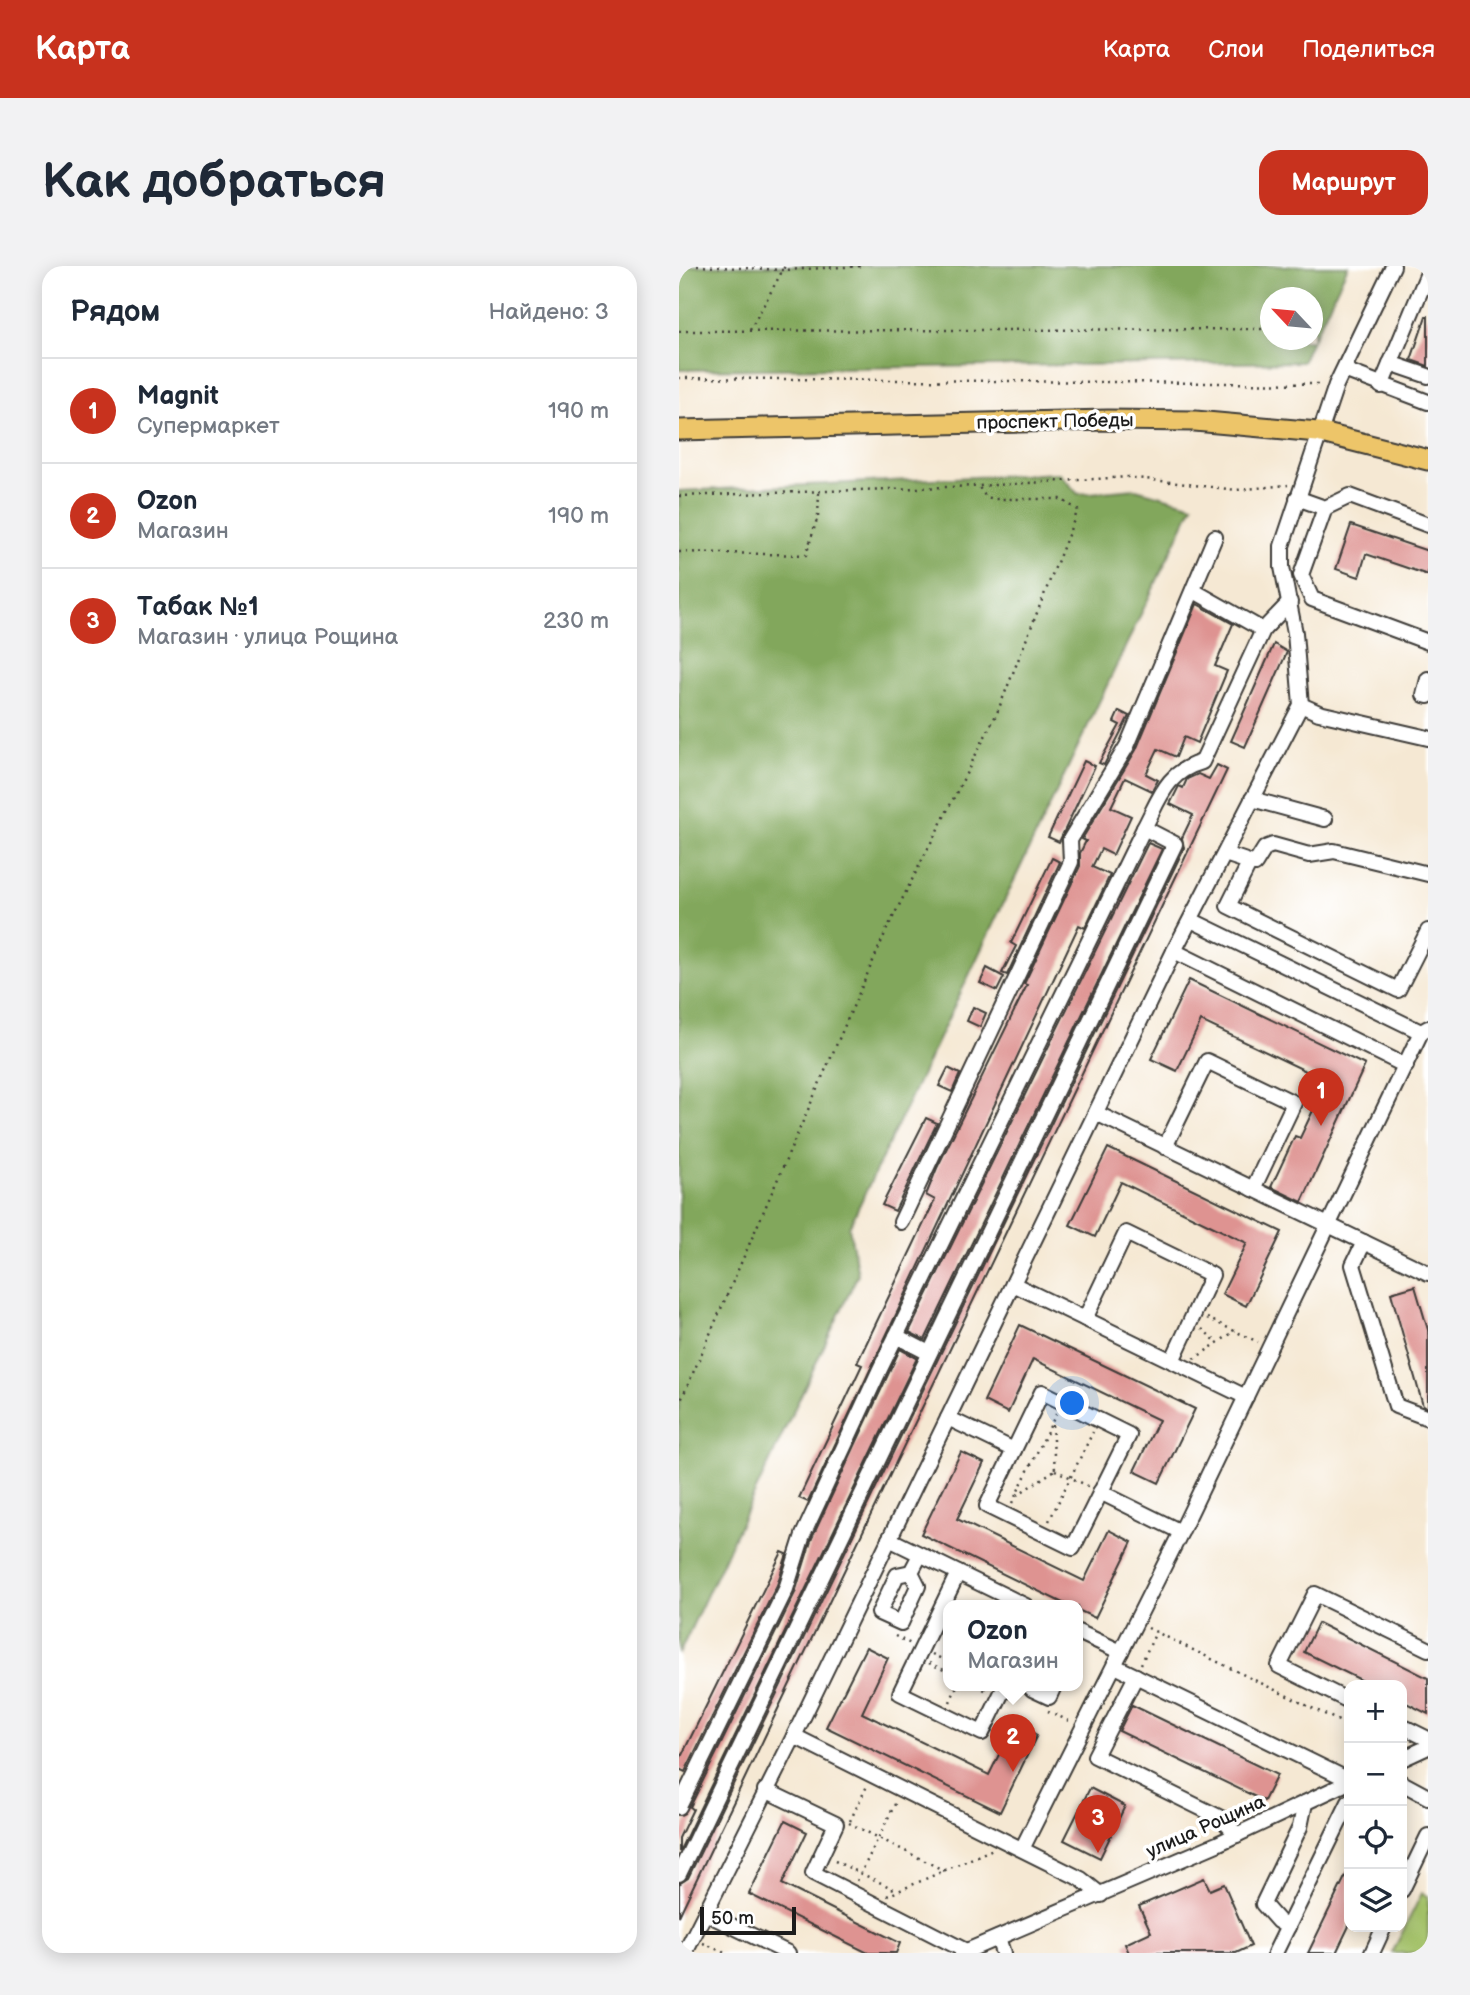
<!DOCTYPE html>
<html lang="ru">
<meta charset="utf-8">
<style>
body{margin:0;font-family:"Balsamiq Sans",sans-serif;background:#f2f2f3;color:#1f2937}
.controls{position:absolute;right:21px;bottom:21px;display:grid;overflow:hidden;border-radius:14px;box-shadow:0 4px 18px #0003}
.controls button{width:63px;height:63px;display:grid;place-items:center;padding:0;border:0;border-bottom:2px solid #e0e1e3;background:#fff;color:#1f2937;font:35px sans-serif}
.compass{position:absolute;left:581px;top:21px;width:63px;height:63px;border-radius:50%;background:#fff;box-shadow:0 4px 18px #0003;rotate:296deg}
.scale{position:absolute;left:21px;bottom:18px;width:96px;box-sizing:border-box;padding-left:7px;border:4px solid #1c1c1c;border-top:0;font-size:19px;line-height:24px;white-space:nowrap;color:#1c1c1c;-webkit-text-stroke:5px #fff;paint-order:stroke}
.you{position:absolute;left:394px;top:1138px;width:24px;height:24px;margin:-18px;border:5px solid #fff;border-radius:50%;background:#1a73e8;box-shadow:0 0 0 10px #1a73e833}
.badge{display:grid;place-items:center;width:46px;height:46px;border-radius:50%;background:#c8321e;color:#fff;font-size:23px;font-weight:700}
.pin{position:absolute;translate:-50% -58px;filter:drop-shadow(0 2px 4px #0008)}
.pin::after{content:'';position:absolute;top:37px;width:24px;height:21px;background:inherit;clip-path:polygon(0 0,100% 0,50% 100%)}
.popup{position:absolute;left:264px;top:1334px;width:140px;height:91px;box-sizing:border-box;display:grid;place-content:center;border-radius:14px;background:#fff;filter:drop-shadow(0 2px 5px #0005);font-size:23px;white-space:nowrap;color:#747a83}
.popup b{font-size:26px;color:#1f2937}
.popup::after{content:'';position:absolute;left:50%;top:100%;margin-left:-14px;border:14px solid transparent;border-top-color:#fff}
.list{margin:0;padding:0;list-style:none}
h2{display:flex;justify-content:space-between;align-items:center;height:91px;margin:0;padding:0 28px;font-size:30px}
h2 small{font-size:23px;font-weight:400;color:#747a83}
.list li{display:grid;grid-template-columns:46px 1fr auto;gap:21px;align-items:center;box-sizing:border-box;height:105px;padding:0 28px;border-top:2px solid #e0e1e3}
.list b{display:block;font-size:26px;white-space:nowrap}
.list p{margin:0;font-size:23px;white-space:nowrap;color:#747a83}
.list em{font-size:23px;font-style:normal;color:#747a83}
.icon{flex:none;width:38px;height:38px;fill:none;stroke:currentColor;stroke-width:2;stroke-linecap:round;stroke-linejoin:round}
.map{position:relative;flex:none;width:749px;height:1687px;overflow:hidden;border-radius:21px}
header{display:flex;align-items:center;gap:42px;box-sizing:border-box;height:98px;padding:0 35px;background:#c8321e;color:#fff}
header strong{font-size:33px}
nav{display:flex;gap:38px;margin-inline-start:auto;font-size:24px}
.intro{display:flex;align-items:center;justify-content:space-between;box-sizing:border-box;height:168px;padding:0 42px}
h1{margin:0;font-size:49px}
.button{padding:18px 32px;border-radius:21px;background:#c8321e;color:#fff;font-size:24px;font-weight:700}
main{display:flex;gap:42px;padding:0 42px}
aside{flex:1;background:#fff;border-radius:21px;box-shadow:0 4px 18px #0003}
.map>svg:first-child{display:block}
</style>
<header>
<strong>Карта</strong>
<nav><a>Карта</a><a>Слои</a><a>Поделиться</a></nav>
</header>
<div class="intro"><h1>Как добраться</h1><a class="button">Маршрут</a></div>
<main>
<aside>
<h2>Рядом<small>Найдено: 3</small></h2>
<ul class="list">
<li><span class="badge">1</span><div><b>Magnit</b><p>Супермаркет</p></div><em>190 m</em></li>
<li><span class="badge">2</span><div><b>Ozon</b><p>Магазин</p></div><em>190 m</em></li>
<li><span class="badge">3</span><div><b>Табак №1</b><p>Магазин · улица Рощина</p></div><em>230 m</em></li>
</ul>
</aside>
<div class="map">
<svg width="749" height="1687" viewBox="0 0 749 1687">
<rect width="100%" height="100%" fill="#fff"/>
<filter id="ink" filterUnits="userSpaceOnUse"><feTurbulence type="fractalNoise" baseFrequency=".0143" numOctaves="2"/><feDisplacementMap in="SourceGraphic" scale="14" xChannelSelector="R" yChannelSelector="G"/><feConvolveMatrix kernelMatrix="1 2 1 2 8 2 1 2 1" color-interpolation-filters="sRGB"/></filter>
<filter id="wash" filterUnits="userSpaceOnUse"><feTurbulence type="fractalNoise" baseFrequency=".00686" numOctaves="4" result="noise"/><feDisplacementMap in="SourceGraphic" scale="28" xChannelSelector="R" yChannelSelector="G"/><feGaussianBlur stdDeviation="1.57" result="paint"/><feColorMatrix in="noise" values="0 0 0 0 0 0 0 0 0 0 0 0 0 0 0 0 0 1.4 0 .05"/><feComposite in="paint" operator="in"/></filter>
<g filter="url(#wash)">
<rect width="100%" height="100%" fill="#f5e8d3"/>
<polygon fill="#a3c168" stroke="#606e42" stroke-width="2" points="743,1627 749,1630 749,1687 713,1687"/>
<g fill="#82a75c" stroke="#4f623c" stroke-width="2">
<polygon points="0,0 669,0 634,73 634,32 592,32 592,74 633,74 623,96 0,104"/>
<polygon points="380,207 399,228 457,223 514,239 170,961 179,1008 0,1388 0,225"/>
</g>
<g id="blocks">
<g fill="#de9391">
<polygon points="747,50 749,50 749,100 732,94"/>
<polygon points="672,259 749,285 749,309 687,288 680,311 657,303"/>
<polygon points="518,338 554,358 536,400 548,405 518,477 505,471 497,491 479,483 467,508 479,514 473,525 446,512 432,541 452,550 434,589 422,583 413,601 431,609 406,662 400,659 129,1236 120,1232 183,1099 178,1097 256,934 247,929 258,902 348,719 345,718 401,600 401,587 407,575 403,573 457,484"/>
<polygon points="595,378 608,386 566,481 552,475"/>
<polygon points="440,445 450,450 425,499 420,497 441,459 435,456"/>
<polygon points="405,495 416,500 380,576 369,571"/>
<polygon points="538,499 548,504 0,1650 0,1618 9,1612 505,582 503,572 514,549 491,538 500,520 504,522 508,513 519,508 530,513"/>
<polygon points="469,577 483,583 246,1074 230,1066"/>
<polygon points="373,592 381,596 328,709 323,707 337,680 332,677"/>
<polygon points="308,702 325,711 318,725 301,717"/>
<polygon points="510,714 686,799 623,936 592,921 616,870 621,872 648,815 522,755 498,805 472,793"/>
<polygon points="294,741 307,747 301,761 288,755"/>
<polygon points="269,802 281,808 273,826 260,820"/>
<polygon points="247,852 258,857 216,945 203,939"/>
<polygon points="429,882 603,966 567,1040 543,1028 568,977 442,916 416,971 391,959"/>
<polygon points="736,1020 749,1064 749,1142 744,1140 712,1027"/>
<polygon points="341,1059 516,1143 480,1217 455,1205 480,1154 354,1093 329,1147 305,1135"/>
<polygon points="221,1083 238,1092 0,1586 0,1572 14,1543 11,1541 116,1327 133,1272"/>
<polygon points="282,1186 305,1197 278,1253 405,1315 430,1264 453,1276 416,1352 399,1344 399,1340 390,1340 242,1268"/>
<polygon points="103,1286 108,1288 98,1319 6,1506 0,1503 0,1495"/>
<polygon points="639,1357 749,1412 749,1448 723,1435 723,1419 692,1419 625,1386"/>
<polygon points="187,1381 209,1392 183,1447 310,1509 335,1458 358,1469 321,1546 147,1461"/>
<polygon points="453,1439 598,1509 585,1535 440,1465"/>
<polygon points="411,1522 446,1540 421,1592 385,1574"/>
<polygon points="106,1555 128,1566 103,1618 221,1677 217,1687 189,1687 70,1628"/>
<polygon points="670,1603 670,1660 657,1687 629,1687"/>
<polygon points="525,1612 531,1624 545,1618 572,1680 557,1687 450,1687 446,1678 472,1666 460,1640"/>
</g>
</g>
</g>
<g filter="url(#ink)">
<use href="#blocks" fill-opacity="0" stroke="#3d3b37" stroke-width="2"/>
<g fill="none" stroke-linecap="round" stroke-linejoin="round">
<g stroke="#3d3b37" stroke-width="18">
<g id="minor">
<polyline points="711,97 749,110"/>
<polyline points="665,104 749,136"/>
<polyline points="702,120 749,7"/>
<polyline points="618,232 646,242"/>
<polyline points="749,259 671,230 646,242 622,309 633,333 749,376"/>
<polyline points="515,325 584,364"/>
<polyline points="749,413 745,429 749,430"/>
<polyline points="622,439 640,447 749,472"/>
<polyline points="573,533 646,553"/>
<polyline points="546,588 576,598 586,582 594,579 630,589 655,585 749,608"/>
<polyline points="570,598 549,640 719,724 749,665"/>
<polyline points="512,654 742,766"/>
<polyline points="495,685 727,800"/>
<polyline points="417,847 749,1007"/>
<polyline points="486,881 528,795 615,837 574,923"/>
<polyline points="222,956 392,596 391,574 448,480 536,271"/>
<polyline points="685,976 674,999 717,1140 749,1152"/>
<polyline points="334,1018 567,1131"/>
<polyline points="406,1053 447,967 533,1009 493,1095"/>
<polyline points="217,1070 250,1087"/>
<polygon points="363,1126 450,1169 394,1282 308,1240"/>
<polyline points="269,1152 335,1184"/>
<polyline points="421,1226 502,1266"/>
<polyline points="210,1273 347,1340"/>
<polyline points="232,1306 239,1320 222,1357 200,1347 218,1309 232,1306 241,1289"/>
<polyline points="279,1307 221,1427 303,1467 326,1420"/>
<polyline points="399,1366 442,1386"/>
<polyline points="436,1400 670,1514"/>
<polyline points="457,1410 416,1490 542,1552 558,1569"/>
<polyline points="355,1420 353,1423 370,1431 375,1420"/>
<polyline points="670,1435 600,1400 636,1328 749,1383"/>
<polyline points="723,1460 749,1473"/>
<polyline points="115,1470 402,1613 422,1629"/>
<polyline points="723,1493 749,1481"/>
<polyline points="723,1517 749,1531"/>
<polyline points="86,1524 157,1558 134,1607 287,1685"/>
<path d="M 0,1541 L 107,1323 L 124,1269 L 201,1103 L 465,562 C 481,532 487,506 523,496 L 584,364 L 611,336"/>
<polyline points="343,1583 502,1266 742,766 749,762"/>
<polyline points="0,1608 496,578 465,562"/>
<polyline points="723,1624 749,1570"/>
<polyline points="26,1647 109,1687"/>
<polyline points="609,1661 599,1655 584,1638 621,1561 626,1537"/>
<polyline points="319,1672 324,1687"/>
<polyline points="6,1687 115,1470 495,685 622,439 616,367 603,301 603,280 657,119 714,0"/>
<polyline points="283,1687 538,1578 670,1516"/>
<polyline points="596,1687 670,1536"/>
<polyline points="693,1687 705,1661"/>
</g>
</g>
<g stroke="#3d3b37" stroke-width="23">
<polyline id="major" points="0,164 429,154 516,155 639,166 749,194"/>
</g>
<g stroke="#3d3b37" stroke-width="2.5" stroke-dasharray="2 5" stroke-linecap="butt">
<polyline points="18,0 104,4 185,0"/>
<polyline points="71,64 106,0"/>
<polyline points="0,65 592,63"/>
<polyline points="0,112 643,118"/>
<polyline points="0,230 299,220 449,211 557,224 609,219"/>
<polyline points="0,286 127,289 139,250 140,226"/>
<polyline points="528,1052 579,1076"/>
<polyline points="523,1063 539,1077"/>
<polyline points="515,1093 556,1065"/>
<polyline points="0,1139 208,663 318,447 399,244 382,233 316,233 307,231 299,220"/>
<polyline points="373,1159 376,1204"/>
<polyline points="376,1204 411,1221"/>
<polyline points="338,1229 376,1204"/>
<polyline points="333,1237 377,1148"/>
<polyline points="370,1255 414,1166"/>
<polyline points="469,1362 670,1460"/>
<polyline points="216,1370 232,1378"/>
<polyline points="253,1388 269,1396"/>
<polyline points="250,1397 269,1406"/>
<polyline points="462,1398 477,1366"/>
<polyline points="298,1420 308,1425"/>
<polyline points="271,1436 278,1420"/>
<polyline points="369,1445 392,1456"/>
<polyline points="171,1555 188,1520"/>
<polyline points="170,1557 266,1605"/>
<polyline points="156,1595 219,1625"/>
<polyline points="178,1615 217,1536"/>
<polyline points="208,1630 314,1583"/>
<polyline points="24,1677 46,1687"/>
</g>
<use href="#minor" stroke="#fff" stroke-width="14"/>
<use href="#major" stroke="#edc569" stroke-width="19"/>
</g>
</g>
<g text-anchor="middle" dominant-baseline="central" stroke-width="7" stroke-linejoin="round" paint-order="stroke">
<g font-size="19" fill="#1c1c1c" stroke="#fff">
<text transform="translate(376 156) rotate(-1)">проспект Победы</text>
<text transform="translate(527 1561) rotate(-24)">улица Рощина</text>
</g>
</g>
</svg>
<div class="controls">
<button>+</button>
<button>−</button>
<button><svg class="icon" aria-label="locate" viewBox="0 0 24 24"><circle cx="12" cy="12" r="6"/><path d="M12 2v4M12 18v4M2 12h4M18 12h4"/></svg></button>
<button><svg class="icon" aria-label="layers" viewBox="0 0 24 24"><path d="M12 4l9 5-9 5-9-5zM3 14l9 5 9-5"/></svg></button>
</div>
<svg class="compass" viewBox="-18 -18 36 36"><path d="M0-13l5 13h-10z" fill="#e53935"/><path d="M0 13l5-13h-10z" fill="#747a83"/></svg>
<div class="scale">50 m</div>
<div class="you"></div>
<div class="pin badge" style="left:642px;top:860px">1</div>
<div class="pin badge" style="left:334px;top:1506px">2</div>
<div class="popup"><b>Ozon</b>Магазин</div>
<div class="pin badge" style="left:419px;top:1587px">3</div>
</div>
</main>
